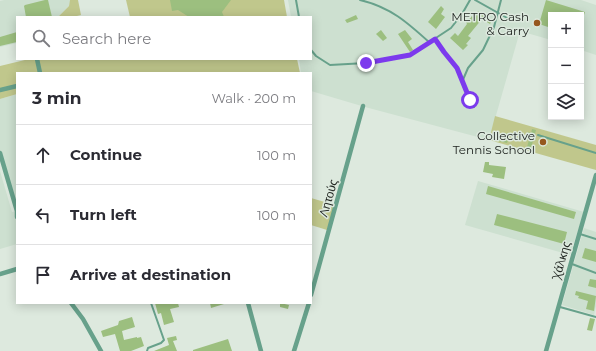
<!DOCTYPE html>
<meta charset="utf-8">
<style>
body{margin:0;font-family:Montserrat,sans-serif;background:#f2f2f3;color:#2b2b33}
.controls{position:absolute;right:12px;top:12px;display:grid;overflow:hidden;border-radius:0px;box-shadow:0 2px 10px #0003}
.controls button{width:36px;height:36px;display:grid;place-items:center;padding:0;border:0;border-bottom:1px solid #e1e1e2;background:#fff;color:#2b2b33;font:20px sans-serif}
.stop{position:absolute;width:12px;height:12px;margin:-9px;border:3px solid #7c3aed;border-radius:50%;background:#fff}
.stop.end{background:#7c3aed;border-color:#fff;box-shadow:0 1px 4px #0008}
.list{margin:0;padding:0;list-style:none}
h2{display:flex;justify-content:space-between;align-items:center;height:52px;margin:0;padding:0 16px;font-size:17px}
h2 small{font-size:13px;font-weight:400;color:#7c7c81}
.list li{display:grid;grid-template-columns:26px 1fr auto;gap:12px;align-items:center;box-sizing:border-box;height:60px;padding:0 16px;border-top:1px solid #e1e1e2}
.list b{display:block;font-size:15px;white-space:nowrap}
.list em{font-size:13px;font-style:normal;color:#7c7c81}
.icon{flex:none;width:22px;height:22px;fill:none;stroke:currentColor;stroke-width:2;stroke-linecap:round;stroke-linejoin:round}
.map{position:relative;flex:none;width:596px;height:351px;overflow:hidden}
.search{position:absolute;background:#fff;box-shadow:0 2px 10px #0003;left:16px;top:16px;width:296px;height:44px;display:flex;align-items:center;gap:10px;box-sizing:border-box;padding:0 14px;border-radius:0px;color:#7c7c81;font-size:15px}
.panel{position:absolute;background:#fff;box-shadow:0 2px 10px #0003;left:16px;top:72px;width:296px;height:232px;border-radius:0px}
.map>svg:first-child{display:block}
</style>
<div class="map">
<svg width="596" height="351" viewBox="0 0 596 351">
<rect width="100%" height="100%" fill="#dde9de"/>
<g fill="#cde0d0">
<polygon points="4,0 70,0 70,2 69,6 58,17 17,17 17,43 0,47 0,1"/>
<polygon points="288,0 581,0 596,5 596,55 581,50 581,15 551,15 551,40 520,31 489,140 365,107 311,91 311,73 301,73 299,59 311,59 311,17 291,17"/>
<polygon points="17,94 17,203 0,151 0,99"/>
<polygon points="0,171 12,212 17,211 16,219 17,244 0,249"/>
<polygon points="478,181 584,212 570,255 465,225"/>
<polygon points="584,228 596,232 596,306 594,315 562,305"/>
</g>
<g fill="#c0c78c">
<polygon points="70,0 78,0 81,15 73,17 58,17 69,6"/>
<polygon points="126,0 284,0 287,17 130,17"/>
<polygon points="29,59 297,59 300,73 17,73 17,94 0,99 0,66"/>
<polygon points="495,116 596,145 596,170 489,140"/>
<polygon points="311,198 335,205 327,230 311,225"/>
</g>
<g fill="#9cbf7f">
<polygon points="45,0 48,0 52,17 26,17 24,6 25,5"/>
<polygon points="170,0 231,0 222,12 224,17 189,17 178,10 172,11"/>
<polygon points="546,0 585,12 584,15 551,15 551,28 539,24"/>
<polygon points="441,6 444,9 441,14 445,17 436,29 428,22"/>
<polygon points="478,11 486,18 487,17 490,19 489,21 491,22 490,24 482,19 468,36 471,38 466,44 468,45 463,50 450,38 455,33 458,36 467,24 466,22 472,16 473,17"/>
<polygon points="356,15 358,19 347,23 345,20"/>
<polygon points="381,30 387,38 383,41 376,34"/>
<polygon points="405,30 412,39 408,42 413,50 410,52 398,34"/>
<polygon points="17,32 17,42 0,46 0,37"/>
<polygon points="532,129 536,130 531,148 527,147 529,140 526,139 528,132 531,133"/>
<polygon points="505,133 510,134 507,143 498,141 499,137 504,138"/>
<polygon points="485,162 489,162 489,165 506,167 504,179 492,177 493,174 483,172"/>
<polygon points="488,186 576,212 574,219 486,194"/>
<polygon points="497,214 567,232 564,244 494,225"/>
<polygon points="585,248 596,251 596,262 582,258"/>
<polygon points="590,279 596,280 596,288 588,286"/>
<polygon points="576,291 596,296 594,311 586,309 588,301 578,298 579,296 575,295"/>
<polygon points="155,303 178,303 179,307 170,309 174,322 164,325 161,313 158,314"/>
<polygon points="210,303 224,303 224,304 211,308"/>
<polygon points="280,303 289,305 288,309 280,307"/>
<polygon points="132,317 135,327 122,331 124,340 137,337 137,338 141,337 144,346 131,351 120,351 115,334 103,337 101,331 118,325 119,321"/>
<polygon points="590,318 595,319 592,331 587,330"/>
<polygon points="176,336 177,340 173,341 177,351 154,351 169,345 167,338"/>
<polygon points="228,339 232,351 193,351 193,350"/>
</g>
<g fill="none" stroke-linecap="round" stroke-linejoin="round">
<g stroke="#67a18b" stroke-width="2">
<polyline points="296,0 299,17"/>
<path d="M 360,0 C 390,7 407,22 430,43"/>
<polyline points="475,0 509,19"/>
<polyline points="435,39 444,52 457,68 462,82 468,68 483,50 494,27 501,0"/>
<polyline points="311,50 316,56 330,65 366,63 410,55 451,28 462,14 470,0"/>
<polyline points="462,82 474,107"/>
<polyline points="538,135 596,153"/>
<polyline points="580,234 596,239"/>
<polyline points="572,264 596,273"/>
<polyline points="560,307 596,317"/>
<polyline points="147,351 148,348 161,343 164,340 151,303"/>
</g>
<g stroke="#67a18b" stroke-width="4.5">
<polyline points="37,59 40,73"/>
<polyline points="0,90 17,86"/>
<polyline points="0,153 17,211 17,217"/>
<polyline points="0,274 17,269"/>
<polyline points="311,295 363,106"/>
<polyline points="71,303 83,319 101,351"/>
<polyline points="248,303 261,351"/>
<polyline points="294,351 309,303"/>
<polyline points="546,351 596,175"/>
</g>
</g>
<g fill="none" stroke-linecap="round" stroke-linejoin="round">
<polyline stroke="#7c3aed" stroke-width="5" points="366,63 410,55 435,39 444,52 457,68 470,100"/>
</g>
<g fill="#96571e" stroke="#dde9de" stroke-width="1.5">
<circle cx="537" cy="23" r="4"/>
<circle cx="543" cy="142" r="4"/>
</g>
<g text-anchor="middle" dominant-baseline="central" stroke-width="3" stroke-linejoin="round" paint-order="stroke">
<g font-size="12" fill="#212622" stroke="#dde9de" text-anchor="end">
<text x="529" y="16">METRO Cash<tspan x="529" dy="14">&amp; Carry</tspan></text>
<text x="535" y="135">Collective<tspan x="535" dy="14">Tennis School</tspan></text>
</g>
<g font-size="12" fill="#212622" stroke="#dde9de">
<text transform="translate(328 198) rotate(-74)">Λητούς</text>
<text transform="translate(561 260) rotate(-74)">Χάλκης</text>
</g>
</g>
</svg>
<div class="controls">
<button>+</button>
<button>−</button>
<button><svg class="icon" aria-label="layers" viewBox="0 0 24 24"><path d="M12 4l9 5-9 5-9-5zM3 14l9 5 9-5"/></svg></button>
</div>
<div class="stop" style="left:470px;top:100px"></div>
<div class="stop end" style="left:366px;top:63px"></div>
<div class="search"><svg class="icon" aria-label="search" viewBox="0 0 24 24"><circle cx="10" cy="10" r="6"/><path d="M15 15l6 6"/></svg>Search here</div>
<section class="panel">
<h2>3 min<small>Walk · 200 m</small></h2>
<ul class="list">
<li><svg class="icon" aria-label="ahead" viewBox="0 0 24 24"><path d="M12 20V5M6 11l6-6 6 6"/></svg><div><b>Continue</b></div><em>100 m</em></li>
<li><svg class="icon" aria-label="left" viewBox="0 0 24 24"><path d="M17 20v-9H6M10 6l-5 5 5 5"/></svg><div><b>Turn left</b></div><em>100 m</em></li>
<li><svg class="icon" aria-label="arrive" viewBox="0 0 24 24"><path d="M6 21V4h12l-3 4 3 4H6"/></svg><div><b>Arrive at destination</b></div></li>
</ul>
</section>
</div>
